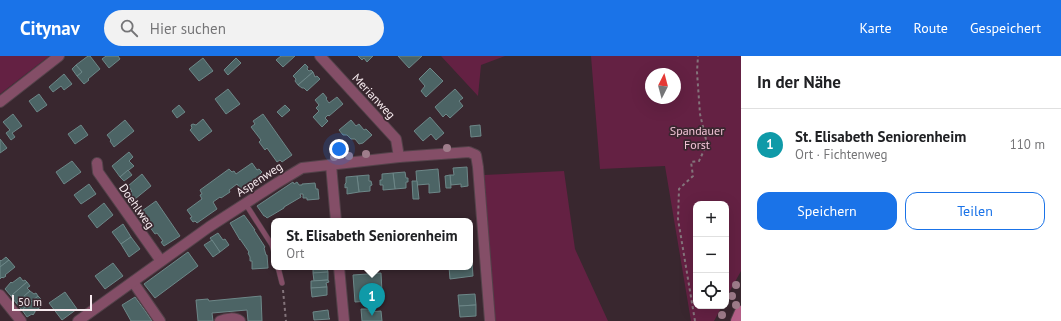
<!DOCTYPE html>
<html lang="de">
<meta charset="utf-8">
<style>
body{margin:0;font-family:"PT Sans",sans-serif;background:#f2f2f2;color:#202124}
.controls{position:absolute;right:12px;bottom:12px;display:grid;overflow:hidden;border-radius:8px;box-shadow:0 4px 16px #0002}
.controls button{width:36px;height:36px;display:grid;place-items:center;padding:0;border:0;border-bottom:1px solid #e0e0e0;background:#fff;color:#202124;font:20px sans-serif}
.compass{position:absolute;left:645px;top:12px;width:36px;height:36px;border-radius:50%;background:#fff;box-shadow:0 4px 16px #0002;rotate:6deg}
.scale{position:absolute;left:12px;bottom:10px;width:80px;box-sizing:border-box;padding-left:4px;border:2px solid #f7ebef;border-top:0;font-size:11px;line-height:14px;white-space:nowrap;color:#f7ebef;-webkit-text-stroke:3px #39272f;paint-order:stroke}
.you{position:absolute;left:339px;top:93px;width:14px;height:14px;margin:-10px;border:3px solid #fff;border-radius:50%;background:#1a73e8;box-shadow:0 0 0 6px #1a73e833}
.badge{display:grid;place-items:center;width:26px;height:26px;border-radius:50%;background:#1a73e8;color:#fff;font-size:13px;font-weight:700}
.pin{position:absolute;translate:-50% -33px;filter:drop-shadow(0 1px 2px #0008)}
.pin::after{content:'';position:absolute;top:21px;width:14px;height:12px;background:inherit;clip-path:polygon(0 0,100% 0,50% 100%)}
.popup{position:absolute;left:271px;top:162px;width:202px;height:52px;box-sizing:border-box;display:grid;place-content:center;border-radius:8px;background:#fff;filter:drop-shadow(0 1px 3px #0005);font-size:13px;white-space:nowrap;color:#757577}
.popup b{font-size:15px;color:#202124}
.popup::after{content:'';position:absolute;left:50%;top:100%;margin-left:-8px;border:8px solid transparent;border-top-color:#fff}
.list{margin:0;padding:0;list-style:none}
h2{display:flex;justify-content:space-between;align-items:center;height:52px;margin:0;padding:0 16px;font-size:17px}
h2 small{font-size:13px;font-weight:400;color:#757577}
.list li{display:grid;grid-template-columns:26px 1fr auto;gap:12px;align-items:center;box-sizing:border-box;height:72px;padding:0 16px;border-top:1px solid #e0e0e0}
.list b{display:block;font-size:15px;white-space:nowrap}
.list p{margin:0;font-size:13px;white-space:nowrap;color:#757577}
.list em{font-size:13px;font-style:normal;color:#757577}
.actions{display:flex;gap:8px;padding:12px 16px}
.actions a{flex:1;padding:9px 0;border:1px solid #1a73e8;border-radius:12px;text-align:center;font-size:14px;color:#1a73e8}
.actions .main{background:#1a73e8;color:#fff}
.icon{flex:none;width:22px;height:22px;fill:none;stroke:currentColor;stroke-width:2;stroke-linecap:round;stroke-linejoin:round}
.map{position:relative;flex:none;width:741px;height:265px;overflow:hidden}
header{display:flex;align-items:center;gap:24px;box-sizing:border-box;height:56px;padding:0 20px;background:#1a73e8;color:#fff}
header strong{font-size:19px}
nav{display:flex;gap:22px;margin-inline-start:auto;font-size:14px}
.search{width:280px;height:36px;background:#f2f2f2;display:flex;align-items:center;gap:10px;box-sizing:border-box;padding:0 14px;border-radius:22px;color:#757577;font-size:15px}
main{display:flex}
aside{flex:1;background:#fff}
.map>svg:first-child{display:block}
</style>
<header>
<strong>Citynav</strong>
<div class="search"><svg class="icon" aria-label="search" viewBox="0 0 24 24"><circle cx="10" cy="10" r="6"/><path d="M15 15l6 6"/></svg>Hier suchen</div>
<nav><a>Karte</a><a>Route</a><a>Gespeichert</a></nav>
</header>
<main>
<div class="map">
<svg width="741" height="265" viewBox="0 0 741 265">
<rect width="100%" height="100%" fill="#39272f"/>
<g fill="#642143" fill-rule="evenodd">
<polygon points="0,0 49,0 0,38"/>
<polygon points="441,0 505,0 481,9 478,40"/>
<path d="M 591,0 L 741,0 L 741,215 L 726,242 L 726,148 L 696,148 L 696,250 L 722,250 L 714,265 L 691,265 L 665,110 L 600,113 ZM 651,18 L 675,18 L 675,42 L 651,42 Z"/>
<polygon points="564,115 575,193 608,265 494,265 484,119"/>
</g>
<g fill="#4c6465" stroke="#6d8788">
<polygon points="88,0 90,0 100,13 88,23 89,24 84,28 77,20 82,16 76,9"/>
<polygon points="106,0 118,0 120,3 109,12 102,3"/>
<polygon points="281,0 295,0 283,11 276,4"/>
<polygon points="358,0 373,0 367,6 364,2 362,4"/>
<polygon points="398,0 422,0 409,12"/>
<polygon points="203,2 213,15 199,25 189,13"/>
<polygon points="236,2 241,7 228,19 227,18 224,14"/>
<polygon points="305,8 308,11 307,13 309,15 311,14 313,16 298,29 295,25 296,23 293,20"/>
<polygon points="76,9 82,16 77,20 72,13"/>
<polygon points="430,12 443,25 426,41 421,35 425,30 419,23"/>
<polygon points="313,16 315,21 317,20 320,23 307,35 304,32 302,32 298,29"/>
<polygon points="64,18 72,28 64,34 61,30 53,36 49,31"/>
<polygon points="228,33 240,48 226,58 215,43"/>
<polygon points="455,33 463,42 459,45 463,50 450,62 446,58 443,61 435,51"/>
<polygon points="323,37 327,42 326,43 329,47 337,41 343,48 329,60 328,59 325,62 328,65 322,71 313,61 319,55 316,52 319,49 315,44"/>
<polygon points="39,38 47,49 37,56 29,45"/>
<polygon points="179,49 185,56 177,62 172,55"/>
<polygon points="285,49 290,54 282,61 277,56"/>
<polygon points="13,58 22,70 12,77 15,81 11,84 6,77 10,74 3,66"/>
<polygon points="263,58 292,99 282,106 280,104 277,106 267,92 265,94 259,86 261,84 251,71 255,68 253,65"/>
<polygon points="430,61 444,77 436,84 431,78 423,85 414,75"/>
<polygon points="203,63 212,75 199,85 190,74 192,72 191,69 193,68 196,69"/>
<polygon points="125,64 134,75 114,91 110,85 111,84 107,79"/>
<polygon points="351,64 356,70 359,68 364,74 366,73 372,79 363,87 359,88 355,83 351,83 347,79 343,79 339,74"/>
<polygon points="81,69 88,79 75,88 68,78"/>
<polygon points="480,69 481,80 471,81 470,70"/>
<polygon points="0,83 7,92 0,97"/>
<polygon points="129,96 133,101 129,105 134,110 120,121 112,110"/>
<polygon points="72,105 81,116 64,128 56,116"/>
<polygon points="252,107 257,114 259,113 262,116 260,118 262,120 242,135 237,128 229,134 230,136 221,142 220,141 213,146 217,153 197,167 195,165 193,166 190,162 192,161 187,154 202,143 200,139 202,138 200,134 229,113 232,116 234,115 236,118"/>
<polygon points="467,111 468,130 461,131 461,128 451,129 450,119 454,119 453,112"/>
<polygon points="438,113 440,136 429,137 429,128 417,129 416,115"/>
<polygon points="128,114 132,119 124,125 120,121"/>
<polygon points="405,116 406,122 408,122 408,126 406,126 406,132 395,133 393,117"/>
<polygon points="393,117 395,133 383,134 383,129 380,129 380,124 382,124 382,118"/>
<polygon points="142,118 151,130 135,143 130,137 132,135 128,130"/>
<polygon points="369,119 369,125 371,125 372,129 370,130 370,135 359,136 357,120"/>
<polygon points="450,119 451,132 446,132 445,120"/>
<polygon points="357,120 359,136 347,138 347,131 345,132 345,128 346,127 346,121"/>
<polygon points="412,125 417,125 419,143 413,143"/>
<polygon points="293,126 294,128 297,126 299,129 302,129 302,128 315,127 316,133 318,133 319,143 307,144 307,142 303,142 303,138 300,138 301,141 284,151 284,152 274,158 267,162 265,160 264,160 257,150"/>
<polygon points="89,128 96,138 81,148 74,139"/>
<polygon points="156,145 180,180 164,190 161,186 163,185 157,177 155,178 149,170 151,168 145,160 143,162 141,158 143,156 142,155"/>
<polygon points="104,147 113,159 97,172 88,160"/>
<polygon points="244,159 255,174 254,174 265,191 264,192 266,199 267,199 268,212 252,213 252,205 250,205 250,201 248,197 249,196 240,183 240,184 230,167"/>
<polygon points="123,168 131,181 121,188 112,176"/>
<polygon points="218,177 223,184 225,183 229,189 220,196 210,182"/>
<polygon points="131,181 140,193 129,201 121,188"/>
<polygon points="212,184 220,196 213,201 204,189"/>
<polygon points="188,196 198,210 155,242 144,228"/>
<polygon points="6,201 9,204 0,211 0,204 1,205"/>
<polygon points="9,204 15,211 5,219 6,220 3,222 2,221 0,223 0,211"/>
<polygon points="472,206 473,220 450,223 449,211 470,211 470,207"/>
<polygon points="113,207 123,220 105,233 95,220"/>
<polygon points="313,211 327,211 328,216 313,217"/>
<polygon points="328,216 328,224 314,225 313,217"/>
<polygon points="381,217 382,236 380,236 381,244 355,246 353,219"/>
<polygon points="20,221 23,225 25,224 27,226 11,240 5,233 11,226 12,227"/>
<polygon points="328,224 329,226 326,227 327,231 311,232 311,225"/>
<polygon points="27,226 30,230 27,232 30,235 16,247 11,240"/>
<polygon points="327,231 327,239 312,241 311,232"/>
<polygon points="30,235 34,238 36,237 38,240 22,254 16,247"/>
<polygon points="65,236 77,253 62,264 49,247"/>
<polygon points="475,238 476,249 459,250 458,239"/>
<polygon points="38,240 41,243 38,245 42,250 35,255 35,256 33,259 32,258 27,261 22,254"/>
<polygon points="261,240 262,265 248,265 247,254 212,257 213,265 198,265 196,244 208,243 209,245"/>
<polygon points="135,241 146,256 152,265 131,265 122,249"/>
<polygon points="476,249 476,260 460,261 459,250"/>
<polygon points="361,253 369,253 369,256 381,255 382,265 362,265"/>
<polygon points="328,254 329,262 330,263 314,264 313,256"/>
</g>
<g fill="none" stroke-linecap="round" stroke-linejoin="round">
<g stroke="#54424a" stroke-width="6">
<g id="lane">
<polyline points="245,147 272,189 274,196"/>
<polyline points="278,211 282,227"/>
</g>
</g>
<g stroke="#54424a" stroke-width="12">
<g id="street">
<polyline points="320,0 396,83 399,101"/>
<polyline points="0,46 59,0"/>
<polyline points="97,107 98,116 161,205"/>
<polyline points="331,109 336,165"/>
<polyline points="339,211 344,265"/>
<polyline points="133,226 160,265"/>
<polyline points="0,239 21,265"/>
<polyline points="78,265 209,171 277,127 302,112 399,101 469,96 476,99 478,111 490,265"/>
<path d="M 220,265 C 226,262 235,261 240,265"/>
</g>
</g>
<g stroke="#54424a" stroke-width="14">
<polyline id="secondary" points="737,265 741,256"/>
</g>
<g stroke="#84747b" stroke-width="2" stroke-dasharray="3 3" stroke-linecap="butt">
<polyline points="283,234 286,265"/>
<polyline points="695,265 678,163 679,133 693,120 691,106 699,105 707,88 700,58 697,16 698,0"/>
</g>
<use href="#lane" stroke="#844e67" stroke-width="5"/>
<use href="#street" stroke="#844e67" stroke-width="10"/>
<use href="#secondary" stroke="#b45f87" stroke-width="12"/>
</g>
<g fill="#9f7d8b">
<circle cx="447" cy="92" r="4"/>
<circle cx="366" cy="98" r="4"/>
<circle cx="349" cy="100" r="4"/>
<circle cx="334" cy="101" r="4"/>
<circle cx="736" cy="229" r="4"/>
<circle cx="732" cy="240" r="4"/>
<circle cx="736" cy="249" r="4"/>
<circle cx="722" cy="259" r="4"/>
</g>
<g text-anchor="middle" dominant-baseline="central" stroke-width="3.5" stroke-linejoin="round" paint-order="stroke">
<g font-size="12" fill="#f7ebef" stroke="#39272f">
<text transform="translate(374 40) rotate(47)">Merianweg</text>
<text transform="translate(259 123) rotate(-33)">Aspenweg</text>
<text transform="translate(137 150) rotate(55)">Doehlweg</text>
</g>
<g font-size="12" fill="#f3c4d7" stroke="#39272f">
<text x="697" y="74">Spandauer<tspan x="697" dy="14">Forst</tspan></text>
</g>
</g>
</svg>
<div class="controls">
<button>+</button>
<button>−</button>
<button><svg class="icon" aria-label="locate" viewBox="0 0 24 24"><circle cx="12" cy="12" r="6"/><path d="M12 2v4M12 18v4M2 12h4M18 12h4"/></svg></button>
</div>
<svg class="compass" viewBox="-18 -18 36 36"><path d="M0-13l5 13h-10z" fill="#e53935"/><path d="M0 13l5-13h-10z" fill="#757577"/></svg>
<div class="scale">50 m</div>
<div class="you"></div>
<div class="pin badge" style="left:372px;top:260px;background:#0f9aa8">1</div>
<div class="popup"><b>St. Elisabeth Seniorenheim</b>Ort</div>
</div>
<aside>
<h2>In der Nähe<small></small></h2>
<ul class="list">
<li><span class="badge" style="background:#0f9aa8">1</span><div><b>St. Elisabeth Seniorenheim</b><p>Ort · Fichtenweg</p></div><em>110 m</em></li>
</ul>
<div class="actions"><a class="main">Speichern</a><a>Teilen</a></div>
</aside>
</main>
